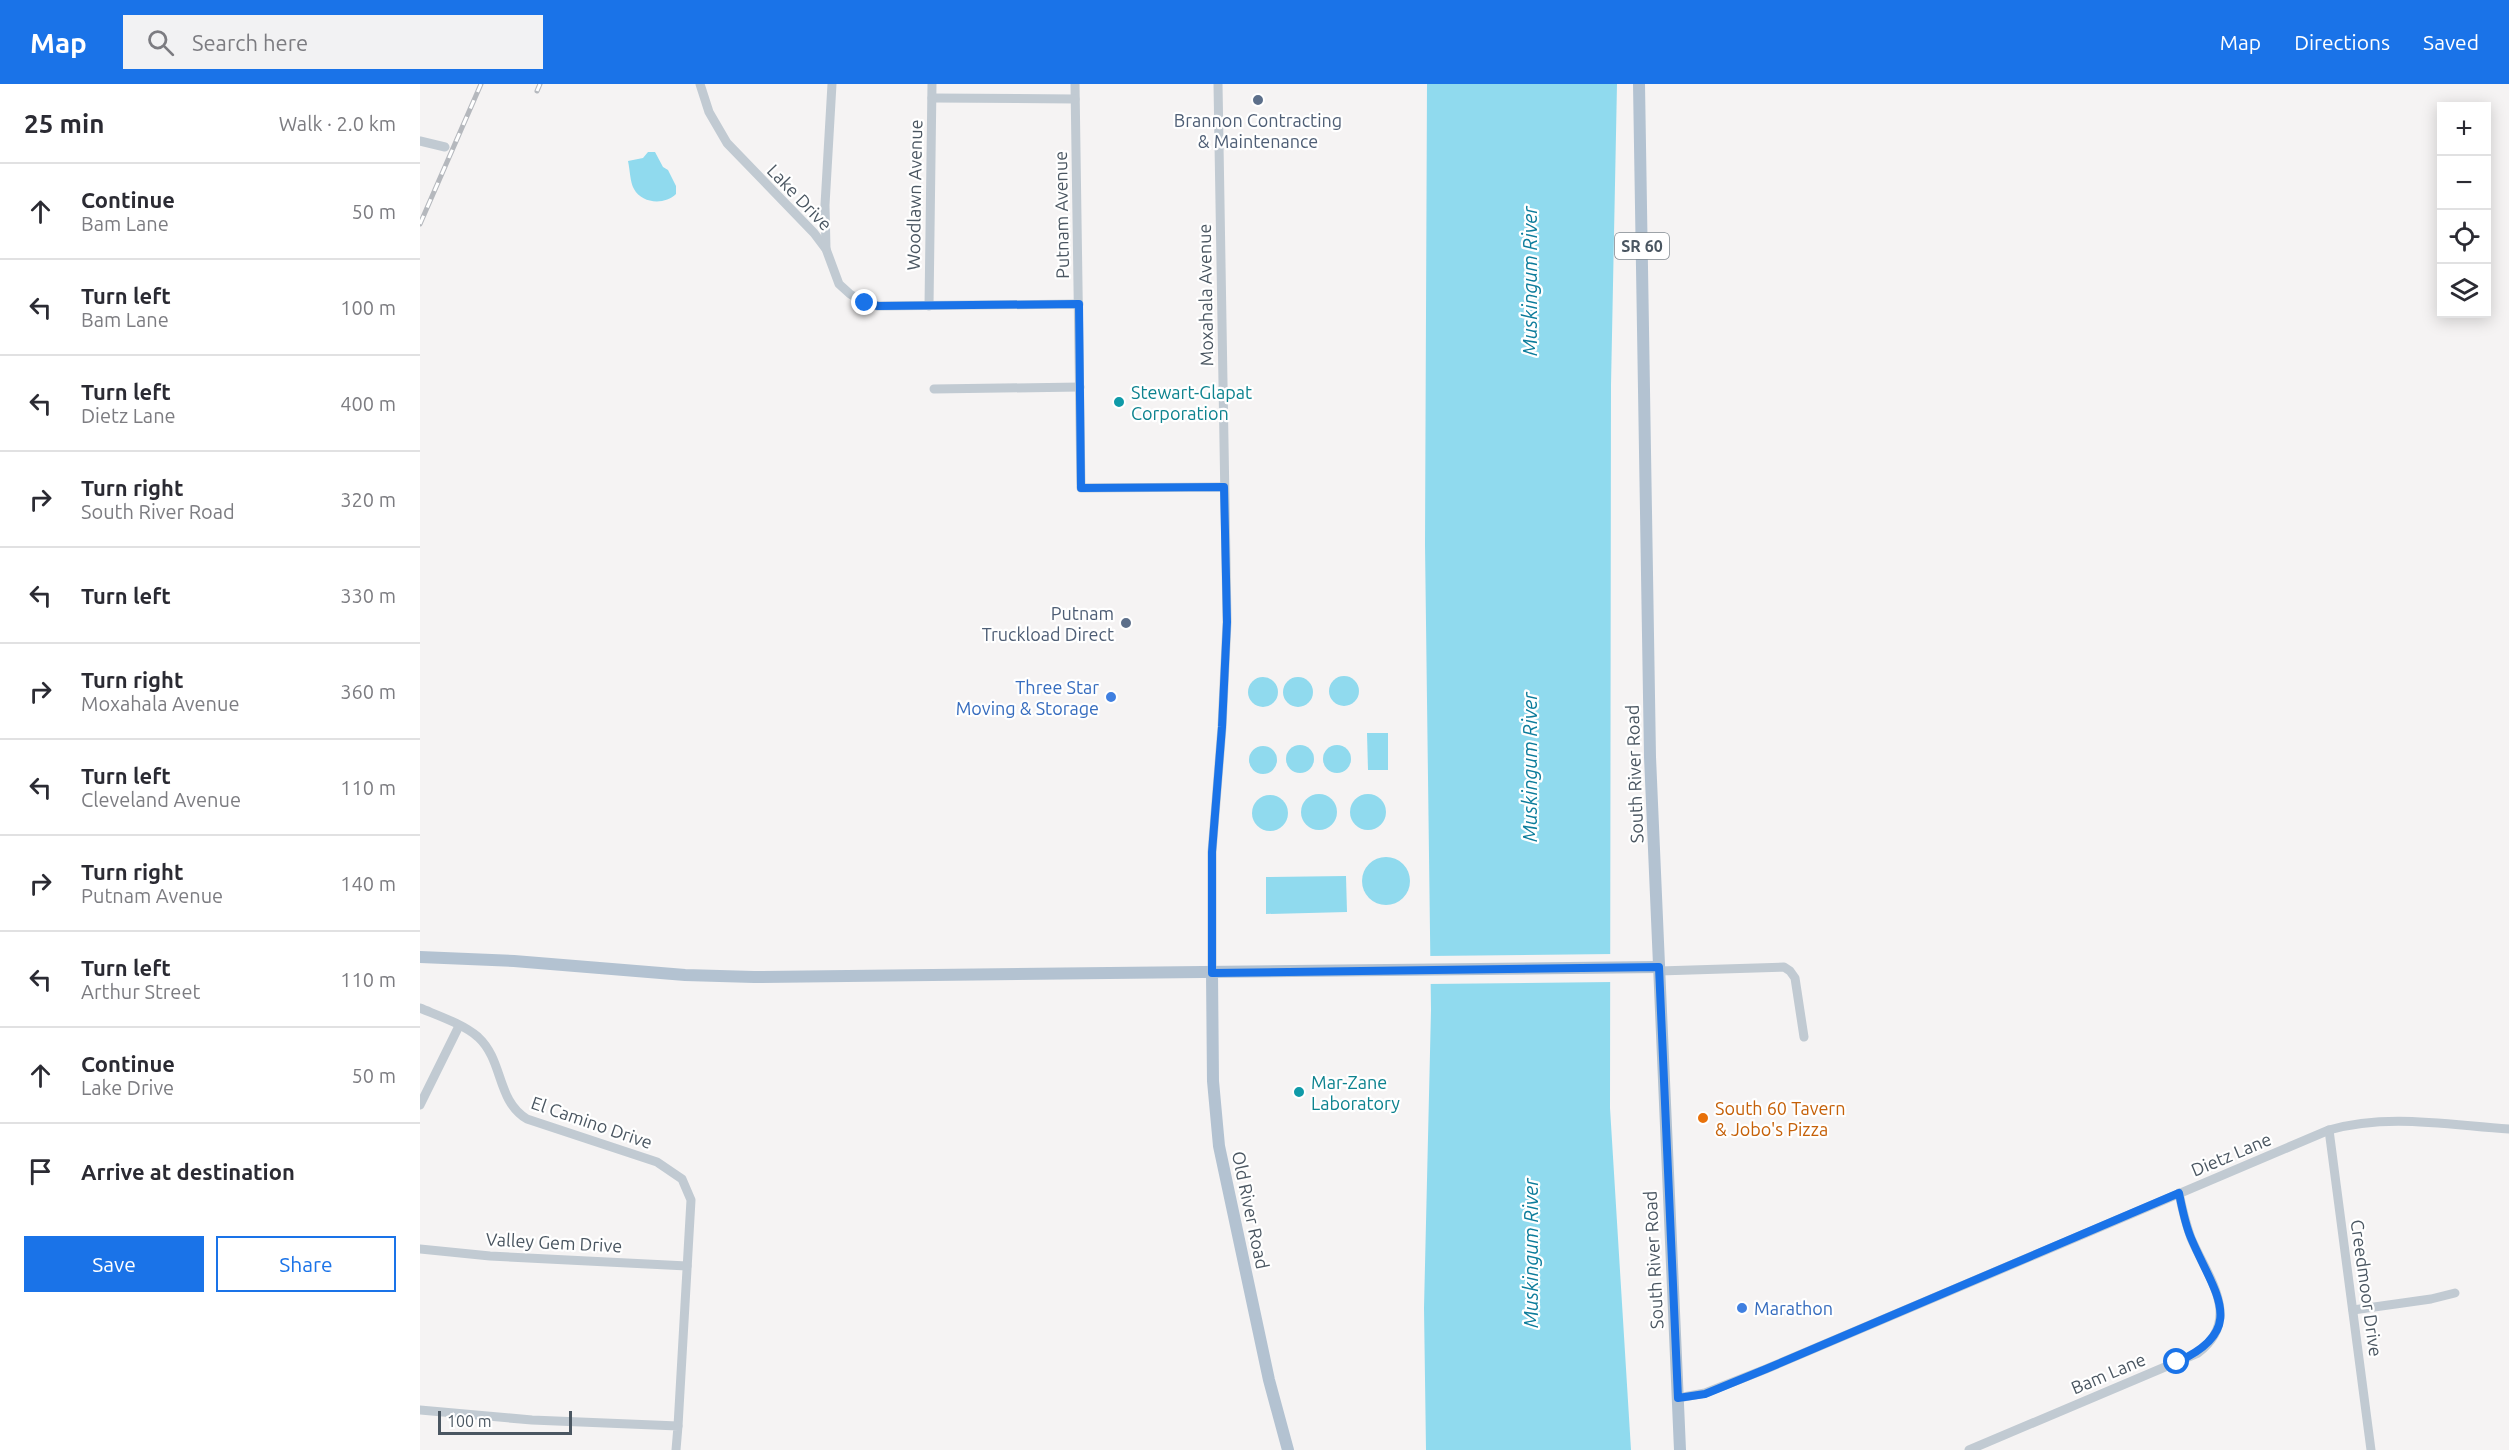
<!DOCTYPE html>
<meta charset="utf-8">
<style>
body{margin:0;font-family:Ubuntu,sans-serif;background:#f2f2f3;color:#2b2b33}
.controls{position:absolute;right:18px;top:18px;display:grid;overflow:hidden;border-radius:0px;box-shadow:0 3px 15px #0003}
.controls button{width:54px;height:54px;display:grid;place-items:center;padding:0;border:0;border-bottom:2px solid #e1e1e2;background:#fff;color:#2b2b33;font:30px sans-serif}
.scale{position:absolute;left:18px;bottom:15px;width:134px;box-sizing:border-box;padding-left:6px;border:3px solid #4a5661;border-top:0;font-size:16px;line-height:21px;white-space:nowrap;color:#4a5661;-webkit-text-stroke:4px #fff;paint-order:stroke}
.stop{position:absolute;width:18px;height:18px;margin:-14px;border:4px solid #1a73e8;border-radius:50%;background:#fff}
.stop.end{background:#1a73e8;border-color:#fff;box-shadow:0 2px 6px #0008}
.list{margin:0;padding:0;list-style:none}
h2{display:flex;justify-content:space-between;align-items:center;height:78px;margin:0;padding:0 24px;font-size:26px}
h2 small{font-size:20px;font-weight:400;color:#7c7c81}
.list li{display:grid;grid-template-columns:39px 1fr auto;gap:18px;align-items:center;box-sizing:border-box;height:96px;padding:0 24px;border-top:2px solid #e1e1e2}
.list b{display:block;font-size:22px;white-space:nowrap}
.list p{margin:0;font-size:20px;white-space:nowrap;color:#7c7c81}
.list em{font-size:20px;font-style:normal;color:#7c7c81}
.actions{display:flex;gap:12px;padding:18px 24px}
.actions a{flex:1;padding:14px 0;border:2px solid #1a73e8;border-radius:0px;text-align:center;font-size:21px;color:#1a73e8}
.actions .main{background:#1a73e8;color:#fff}
.icon{flex:none;width:33px;height:33px;fill:none;stroke:currentColor;stroke-width:2;stroke-linecap:round;stroke-linejoin:round}
.map{position:relative;flex:none;width:2089px;height:1366px;overflow:hidden}
header{display:flex;align-items:center;gap:36px;box-sizing:border-box;height:84px;padding:0 30px;background:#1a73e8;color:#fff}
header strong{font-size:28px}
nav{display:flex;gap:33px;margin-inline-start:auto;font-size:21px}
.search{width:420px;height:54px;background:#f2f2f3;display:flex;align-items:center;gap:15px;box-sizing:border-box;padding:0 21px;border-radius:0px;color:#7c7c81;font-size:22px}
main{display:flex}
aside{flex:1;background:#fff}
.map>svg:first-child{display:block}
</style>
<header>
<strong>Map</strong>
<div class="search"><svg class="icon" aria-label="search" viewBox="0 0 24 24"><circle cx="10" cy="10" r="6"/><path d="M15 15l6 6"/></svg>Search here</div>
<nav><a>Map</a><a>Directions</a><a>Saved</a></nav>
</header>
<main>
<aside>
<h2>25 min<small>Walk · 2.0 km</small></h2>
<ul class="list">
<li><svg class="icon" aria-label="ahead" viewBox="0 0 24 24"><path d="M12 20V5M6 11l6-6 6 6"/></svg><div><b>Continue</b><p>Bam Lane</p></div><em>50 m</em></li>
<li><svg class="icon" aria-label="left" viewBox="0 0 24 24"><path d="M17 20v-9H6M10 6l-5 5 5 5"/></svg><div><b>Turn left</b><p>Bam Lane</p></div><em>100 m</em></li>
<li><svg class="icon" aria-label="left" viewBox="0 0 24 24"><path d="M17 20v-9H6M10 6l-5 5 5 5"/></svg><div><b>Turn left</b><p>Dietz Lane</p></div><em>400 m</em></li>
<li><svg class="icon" aria-label="right" viewBox="0 0 24 24"><path d="M7 20v-9h11M14 6l5 5-5 5"/></svg><div><b>Turn right</b><p>South River Road</p></div><em>320 m</em></li>
<li><svg class="icon" aria-label="left" viewBox="0 0 24 24"><path d="M17 20v-9H6M10 6l-5 5 5 5"/></svg><div><b>Turn left</b></div><em>330 m</em></li>
<li><svg class="icon" aria-label="right" viewBox="0 0 24 24"><path d="M7 20v-9h11M14 6l5 5-5 5"/></svg><div><b>Turn right</b><p>Moxahala Avenue</p></div><em>360 m</em></li>
<li><svg class="icon" aria-label="left" viewBox="0 0 24 24"><path d="M17 20v-9H6M10 6l-5 5 5 5"/></svg><div><b>Turn left</b><p>Cleveland Avenue</p></div><em>110 m</em></li>
<li><svg class="icon" aria-label="right" viewBox="0 0 24 24"><path d="M7 20v-9h11M14 6l5 5-5 5"/></svg><div><b>Turn right</b><p>Putnam Avenue</p></div><em>140 m</em></li>
<li><svg class="icon" aria-label="left" viewBox="0 0 24 24"><path d="M17 20v-9H6M10 6l-5 5 5 5"/></svg><div><b>Turn left</b><p>Arthur Street</p></div><em>110 m</em></li>
<li><svg class="icon" aria-label="ahead" viewBox="0 0 24 24"><path d="M12 20V5M6 11l6-6 6 6"/></svg><div><b>Continue</b><p>Lake Drive</p></div><em>50 m</em></li>
<li><svg class="icon" aria-label="arrive" viewBox="0 0 24 24"><path d="M6 21V4h12l-3 4 3 4H6"/></svg><div><b>Arrive at destination</b></div></li>
</ul>
<div class="actions"><a class="main">Save</a><a>Share</a></div>
</aside>
<div class="map">
<svg width="2089" height="1366" viewBox="0 0 2089 1366">
<rect width="100%" height="100%" fill="#f5f3f3"/>
<g fill="#90daee">
<polygon points="1007,0 1197,0 1191,301 1190,1024 1211,1366 1006,1366 1004,1224 1011,926 1005,461"/>
<path d="M 228,68 L 235,68 L 243,83 L 248,86 L 256,102 L 256,110 C 245,121 222,120 214,105 C 210,98 210,86 208,77 L 223,74 Z"/>
<circle cx="924" cy="607" r="15"/>
<circle cx="843" cy="608" r="15"/>
<circle cx="878" cy="608" r="15"/>
<polygon points="947,649 968,649 968,686 948,686"/>
<circle cx="917" cy="675" r="14"/>
<circle cx="880" cy="675" r="14"/>
<circle cx="843" cy="676" r="14"/>
<circle cx="899" cy="728" r="18"/>
<circle cx="948" cy="728" r="18"/>
<circle cx="850" cy="729" r="18"/>
<circle cx="966" cy="797" r="24"/>
<polygon points="926,792 927,828 846,830 846,793"/>
</g>
<polygon fill="#f5f3f3" points="1193,870 1193,898 1008,900 1008,872"/>
<g fill="none" stroke-linecap="round" stroke-linejoin="round">
<g stroke="#c1cad2" stroke-width="9">
<polyline points="280,0 289,28 307,59 394,149 406,165 419,200 430,210 445,219 458,222 659,220"/>
<polyline points="655,0 661,404 804,403"/>
<polyline points="512,14 655,15"/>
<polyline points="0,57 25,63"/>
<polyline points="406,165 405,121 412,0"/>
<polyline points="509,222 512,0"/>
<polyline points="514,305 660,303"/>
<polyline points="1239,887 1364,883 1370,887 1375,894 1384,953"/>
<polyline points="792,889 792,768 802,643 807,538 798,0"/>
<path d="M 0,924 C 19,932 43,940 58,953 C 84,977 76,1016 107,1035 L 237,1078 L 262,1095 L 271,1116 L 258,1342"/>
<polyline points="0,1021 39,942"/>
<polyline points="1909,1046 1951,1366"/>
<polyline points="0,1165 70,1172 267,1182"/>
<polyline points="1933,1226 2011,1215 2035,1209"/>
<path d="M 1258,1314 L 1285,1309 L 1346,1285 L 1909,1046 C 1967,1029 2029,1041 2089,1045"/>
<polyline points="0,1326 112,1336 258,1342 256,1366"/>
<path d="M 1549,1366 L 1778,1269 C 1823,1234 1788,1194 1771,1154 C 1766,1140 1762,1124 1759,1109"/>
</g>
<g stroke="#b3c2d1" stroke-width="12">
<polyline points="1219,0 1230,673 1260,1366"/>
<polyline points="0,873 94,877 265,891 334,893 1239,883"/>
<polyline points="792,889 793,997 799,1062 849,1296 868,1366"/>
</g>
<g stroke="#b5b8bd" stroke-width="5">
<g id="rail">
<polyline points="117,7 120,0"/>
<polyline points="0,140 61,0"/>
</g>
</g>
<use href="#rail" stroke="#fff" stroke-width="3" stroke-dasharray="9" stroke-linecap="butt"/>
</g>
<g fill="none" stroke-linecap="round" stroke-linejoin="round">
<path stroke="#1a73e8" stroke-width="8" d="M 445,219 L 458,222 L 659,220 L 661,404 L 804,403 L 807,538 L 802,643 L 792,768 L 792,889 L 1239,883 L 1258,1314 L 1285,1310 L 1346,1285 L 1759,1109 C 1762,1124 1765,1140 1771,1154 C 1794,1209 1830,1245 1757,1278"/>
</g>
<g fill="#5c6f8a" stroke="#fff" stroke-width="2">
<circle cx="838" cy="16" r="6"/>
<circle cx="706" cy="539" r="6"/>
</g>
<g fill="#0f9aa8" stroke="#fff" stroke-width="2">
<circle cx="699" cy="318" r="6"/>
<circle cx="879" cy="1008" r="6"/>
</g>
<g fill="#3f7fe0" stroke="#fff" stroke-width="2">
<circle cx="691" cy="613" r="6"/>
<circle cx="1322" cy="1224" r="6"/>
</g>
<circle fill="#e8710a" stroke="#fff" stroke-width="2" cx="1283" cy="1034" r="6"/>
<g text-anchor="middle" dominant-baseline="central" stroke-width="4.5" stroke-linejoin="round" paint-order="stroke">
<rect fill="#fff" stroke="#808990" stroke-width="1.5" x="1195" y="149" width="54" height="26" rx="4.5"/>
<g font-size="16" font-weight="bold" fill="#4a5661">
<text x="1222" y="162">SR 60</text>
</g>
<g font-size="18" fill="#4e5e75" stroke="#fff">
<text x="838" y="36">Brannon Contracting<tspan x="838" dy="21">&amp; Maintenance</tspan></text>
<text x="694" y="529" text-anchor="end">Putnam<tspan x="694" dy="21">Truckload Direct</tspan></text>
</g>
<g font-size="18" fill="#4a5661" stroke="#fff">
<text transform="translate(494 111) rotate(-89)">Woodlawn Avenue</text>
<text transform="translate(380 113) rotate(46)">Lake Drive</text>
<text transform="translate(641 131) rotate(-91)">Putnam Avenue</text>
<text transform="translate(785 211) rotate(-91)">Moxahala Avenue</text>
<text transform="translate(1214 690) rotate(-92)">South River Road</text>
<text transform="translate(172 1038) rotate(19)">El Camino Drive</text>
<text transform="translate(1811 1070) rotate(-23)">Dietz Lane</text>
<text transform="translate(831 1126) rotate(78)">Old River Road</text>
<text transform="translate(134 1158) rotate(3)">Valley Gem Drive</text>
<text transform="translate(1233 1176) rotate(-93)">South River Road</text>
<text transform="translate(1947 1204) rotate(82)">Creedmoor Drive</text>
<text transform="translate(1688 1289) rotate(-23)">Bam Lane</text>
</g>
<g font-size="18" fill="#0d838f" stroke="#fff" text-anchor="start">
<text x="711" y="308">Stewart-Glapat<tspan x="711" dy="21">Corporation</tspan></text>
<text x="891" y="998">Mar-Zane<tspan x="891" dy="21">Laboratory</tspan></text>
</g>
<g font-size="18" fill="#366cbe" stroke="#fff" text-anchor="end">
<text x="679" y="603">Three Star<tspan x="679" dy="21">Moving &amp; Storage</tspan></text>
<text x="1334" y="1224" text-anchor="start">Marathon</text>
</g>
<g font-size="18" fill="#c56008" stroke="#fff" text-anchor="start">
<text x="1295" y="1024">South 60 Tavern<tspan x="1295" dy="21">&amp; Jobo's Pizza</tspan></text>
</g>
<g font-size="20" font-style="italic" fill="#0c7c9b" stroke="#fff">
<text transform="translate(1109 197) rotate(-90)">Muskingum River</text>
<text transform="translate(1109 683) rotate(-90)">Muskingum River</text>
<text transform="translate(1110 1169) rotate(-90)">Muskingum River</text>
</g>
</g>
</svg>
<div class="controls">
<button>+</button>
<button>−</button>
<button><svg class="icon" aria-label="locate" viewBox="0 0 24 24"><circle cx="12" cy="12" r="6"/><path d="M12 2v4M12 18v4M2 12h4M18 12h4"/></svg></button>
<button><svg class="icon" aria-label="layers" viewBox="0 0 24 24"><path d="M12 4l9 5-9 5-9-5zM3 14l9 5 9-5"/></svg></button>
</div>
<div class="scale">100 m</div>
<div class="stop" style="left:1757px;top:1278px"></div>
<div class="stop end" style="left:445px;top:219px"></div>
</div>
</main>
